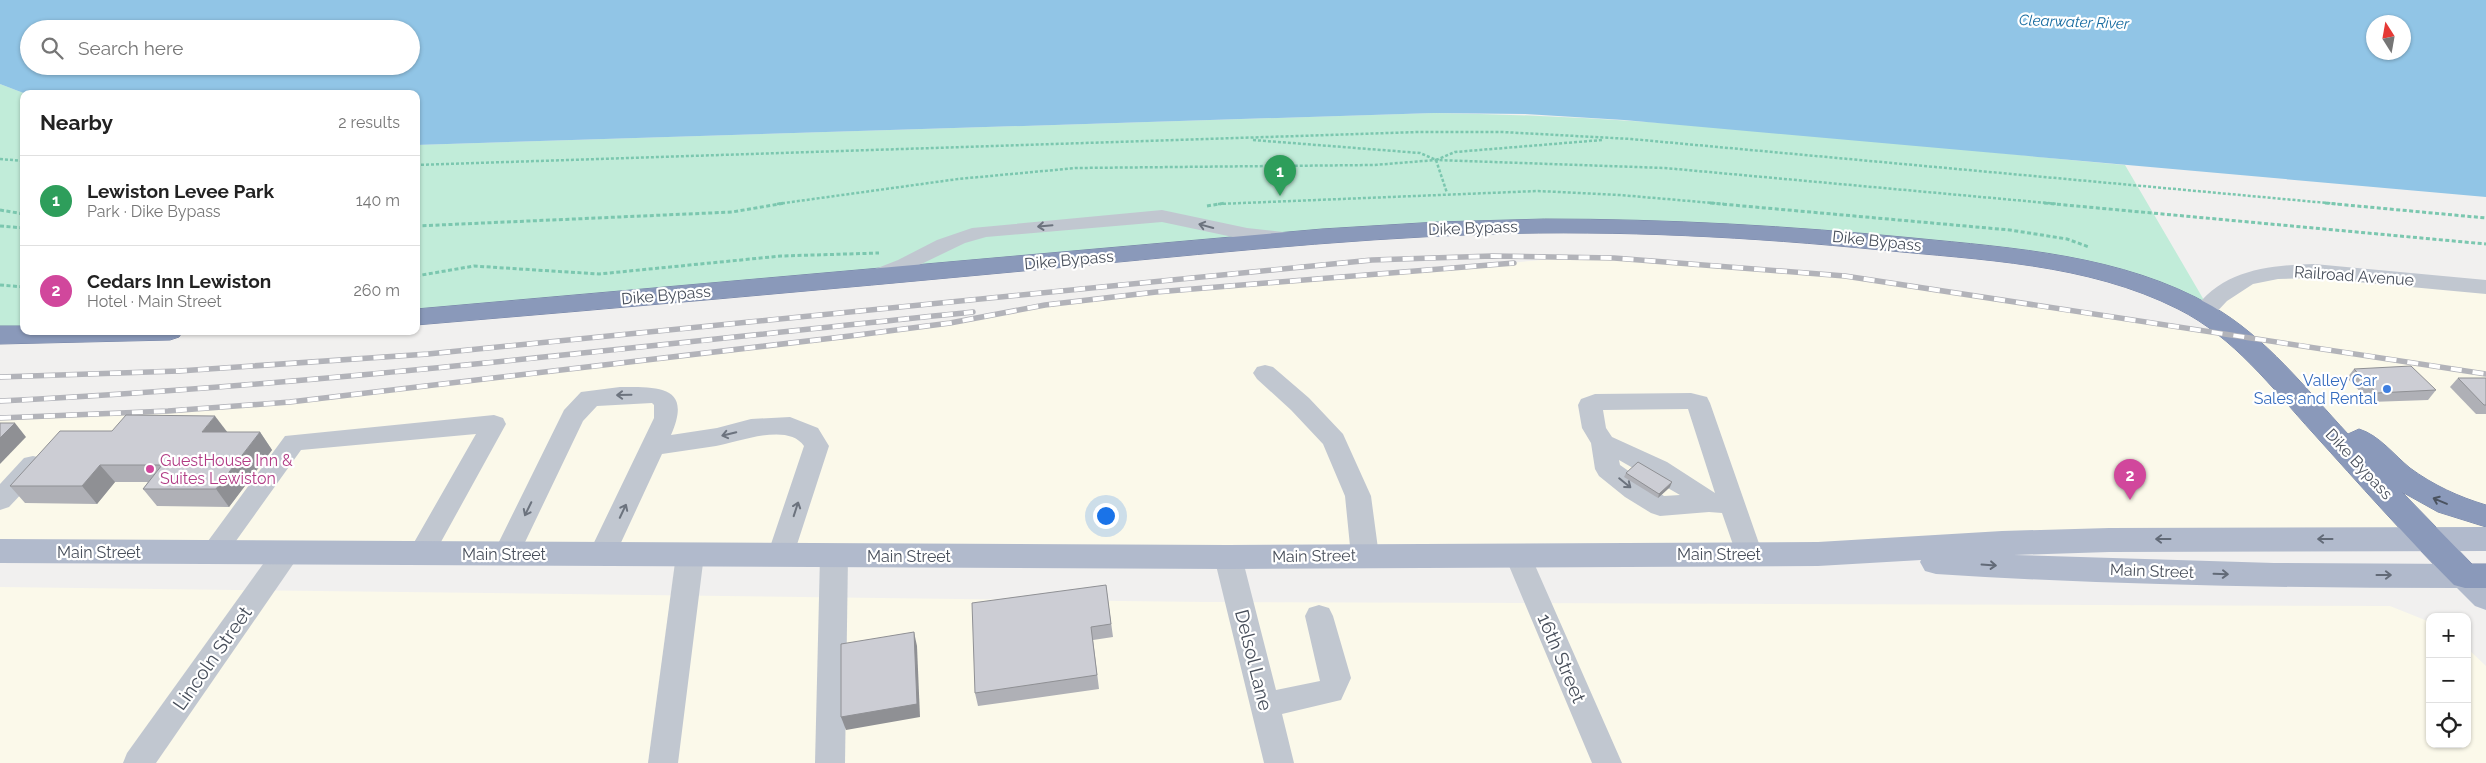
<!DOCTYPE html>
<meta charset="utf-8">
<style>
body{margin:0;font-family:Raleway,sans-serif;background:#f6f6f6;color:#222}
.controls{position:absolute;right:15px;bottom:15px;display:grid;overflow:hidden;border-radius:10px;box-shadow:0 1px 4px #0004}
.controls button{width:45px;height:45px;display:grid;place-items:center;padding:0;border:0;border-bottom:1px solid #e0e0e0;background:#fff;color:#222;font:25px sans-serif}
.compass{position:absolute;left:2366px;top:15px;width:45px;height:45px;border-radius:50%;background:#fff;box-shadow:0 1px 4px #0004;rotate:349deg}
.you{position:absolute;left:1105px;top:515px;width:18px;height:18px;margin:-12px;border:4px solid #fff;border-radius:50%;background:#1a73e8;box-shadow:0 0 0 8px #1a73e833}
.badge{display:grid;place-items:center;width:32px;height:32px;border-radius:50%;background:#d93025;color:#fff;font-size:16px;font-weight:700}
.pin{position:absolute;translate:-50% -41px;filter:drop-shadow(0 1px 2px #0008)}
.pin::after{content:'';position:absolute;top:26px;width:18px;height:15px;background:inherit;clip-path:polygon(0 0,100% 0,50% 100%)}
.list{margin:0;padding:0;list-style:none}
h2{display:flex;justify-content:space-between;align-items:center;height:65px;margin:0;padding:0 20px;font-size:21px}
h2 small{font-size:16px;font-weight:400;color:#767676}
.list li{display:grid;grid-template-columns:32px 1fr auto;gap:15px;align-items:center;box-sizing:border-box;height:90px;padding:0 20px;border-top:1px solid #e0e0e0}
.list b{display:block;font-size:19px;white-space:nowrap}
.list p{margin:0;font-size:16px;white-space:nowrap;color:#767676}
.list em{font-size:16px;font-style:normal;color:#767676}
.icon{flex:none;width:28px;height:28px;fill:none;stroke:currentColor;stroke-width:2;stroke-linecap:round;stroke-linejoin:round}
.map{position:relative;flex:none;width:2486px;height:763px;overflow:hidden}
.search{position:absolute;background:#fff;box-shadow:0 1px 4px #0004;left:20px;top:20px;width:400px;height:55px;display:flex;align-items:center;gap:12px;box-sizing:border-box;padding:0 18px;border-radius:28px;color:#767676;font-size:19px}
.panel{position:absolute;background:#fff;box-shadow:0 1px 4px #0004;left:20px;top:90px;width:400px;height:245px;border-radius:10px}
.map>svg:first-child{display:block}
</style>
<div class="map">
<svg width="2486" height="763" viewBox="0 0 2486 763">
<rect width="100%" height="100%" fill="#f1f0ef"/>
<g fill="#fbf9ea">
<polygon points="1575,257 1730,265 1845,276 2238,336 2204,312 2219,296 2278,272 2486,287 2486,539 0,551 0,417 71,415 290,402 850,336 1045,305"/>
<polygon points="0,587 1205,602 2390,606 2430,622 2430,744 2467,744 2467,648 2486,666 2486,763 0,763"/>
</g>
<g fill="#c1ecd9">
<polygon points="0,84 26,94 24,94 24,331 0,335"/>
<path d="M 1434,113 C 1665,116 1896,144 2125,165 L 2208,307 L 2122,278 L 1823,236 L 1498,227 L 416,317 L 416,145 Z"/>
</g>
<path fill="#91c5e6" fill-rule="evenodd" d="M 0,0 L 2486,0 L 2486,197 L 1624,120 L 1525,114 L 1434,113 L 416,145 L 416,94 L 26,94 L 0,84 ZM 2374,22 L 2404,22 L 2404,52 L 2374,52 ZM 29,29 L 411,29 L 411,66 L 29,66 Z"/>
<g fill="none" stroke-linecap="round" stroke-linejoin="round">
<g stroke="#7684a6" stroke-width="1">
<g id="highway">
<path d="M 1545,219 C 1668,219 1791,226 1913,238 C 2014,248 2123,255 2212,306 C 2266,337 2306,389 2348,434 L 2359,429 C 2379,435 2394,455 2410,468 C 2433,485 2459,497 2486,505 L 2486,527 L 2438,512 L 2402,492 L 2472,564 L 2486,564 L 2486,588 L 2465,588 L 2454,585 C 2405,536 2359,484 2313,433 C 2272,388 2234,337 2178,309 C 2087,263 1980,260 1881,250 C 1751,237 1620,230 1490,234 C 1334,239 1178,257 1023,271 C 821,290 619,308 416,325 L 416,309 L 1322,229 L 1437,222 Z"/>
<polygon points="0,326 24,326 24,331 183,331 179,337 170,340 0,344"/>
</g>
</g>
<g stroke="#7bc7af" stroke-width="2.5" stroke-dasharray="3 2" stroke-linecap="butt">
<polyline points="1253,140 1420,153 1436,160 1455,152 1602,140"/>
<polyline points="0,159 24,161"/>
<polyline points="1436,160 1447,193"/>
<polyline points="416,165 1419,132 1502,132 1631,139 2338,204"/>
<polyline points="777,204 958,179 1076,168 1374,165 1436,160 1665,168 2058,204"/>
<polyline points="1218,204 1538,191 1620,195 1724,204"/>
</g>
<g stroke="#7bc7af" stroke-width="3" stroke-dasharray="4 2.5" stroke-linecap="butt">
<polyline points="1710,203 2010,230 2067,239 2089,247"/>
<polyline points="2044,203 2486,244"/>
<polyline points="2325,203 2486,218"/>
<polyline points="1207,206 1225,203"/>
<polyline points="0,210 24,214"/>
<polyline points="0,226 24,228"/>
<polyline points="416,226 732,212 785,203"/>
<polyline points="416,276 474,266 599,274 781,256 879,253"/>
<polyline points="0,285 24,287"/>
</g>
<g fill="#c1c7d0" fill-rule="evenodd">
<polygon points="1162,210 1247,228 1291,233 1295,238 1291,243 1284,244 1247,240 1162,222 986,237 965,243 886,281 878,283 870,281 867,276 870,271 898,260 937,240 972,228"/>
<path d="M 2314,264 L 2486,280 L 2486,294 L 2314,278 L 2278,279 L 2253,284 L 2227,301 L 2212,317 L 2204,319 L 2196,317 L 2193,312 C 2220,270 2269,265 2314,264 Z"/>
<polygon points="1265,365 1273,367 1309,398 1343,434 1371,496 1379,556 1375,563 1365,566 1355,563 1351,556 1345,496 1323,444 1291,410 1257,379 1253,373 1257,367"/>
<path d="M 620,387 C 658,387 693,385 671,435 L 717,428 L 751,419 L 790,417 L 818,428 L 829,446 L 791,563 L 781,566 L 771,563 L 767,556 L 804,446 C 788,422 739,442 716,446 C 698,449 680,451 662,454 L 612,562 L 602,565 L 592,562 L 588,555 L 654,418 L 654,405 L 652,403 L 597,406 L 583,421 L 516,561 L 506,564 L 496,561 L 493,554 L 564,410 L 581,392 Z"/>
<path d="M 1691,393 L 1707,397 L 1710,403 L 1763,555 L 1759,562 L 1749,565 L 1739,562 L 1722,513 L 1709,512 L 1660,516 L 1651,513 L 1625,497 L 1599,476 L 1595,469 L 1591,443 L 1582,428 L 1578,405 L 1581,399 L 1595,394 ZM 1688,409 L 1715,493 L 1667,462 L 1612,437 L 1606,428 L 1603,410 ZM 1619,460 L 1680,495 L 1664,496 L 1620,465 Z"/>
<polygon points="494,415 503,418 506,424 431,560 421,563 411,560 408,553 476,434 301,450 223,559 213,562 203,559 200,552 285,436"/>
<polygon points="33,456 42,458 46,465 42,472 9,507 0,510 0,484 24,458"/>
<polygon points="286,543 296,546 299,553 296,560 156,763 123,763 127,753 276,546"/>
<polygon points="1517,544 1527,547 1530,554 1622,763 1592,763 1504,554 1507,547"/>
<polygon points="690,545 700,548 704,555 678,763 648,763 676,555 680,548"/>
<polygon points="834,546 844,549 848,556 845,763 815,763 820,556 824,549"/>
<polygon points="1228,546 1238,550 1242,557 1276,690 1320,681 1305,616 1309,608 1319,605 1329,608 1333,616 1351,678 1341,700 1282,714 1294,763 1264,763 1214,557 1218,550"/>
</g>
<path fill="#b1bacc" fill-rule="evenodd" d="M 2486,527 L 2486,551 L 2109,552 L 2014,555 L 2274,563 L 2465,564 L 2476,567 L 2486,577 L 2486,610 L 2475,606 L 2457,588 C 2283,588 2110,585 1936,574 L 1925,571 L 1920,562 L 1921,560 L 1818,566 L 1228,569 L 0,563 L 0,539 L 1228,545 L 1818,542 L 2002,531 L 2109,528 Z"/>
<use href="#highway" fill="#8a99ba" fill-rule="evenodd"/>
<g stroke="#b2b3b9" stroke-width="5.5">
<g id="rail">
<polyline points="0,377 179,371 428,354 1372,260 1492,256 1614,258 1845,276 2486,374"/>
<path d="M 0,401 C 326,385 649,345 973,312"/>
<polyline points="0,418 168,411 290,402 850,336 950,323 1045,305 1156,292 1514,263"/>
</g>
</g>
<use href="#rail" stroke="#fff" stroke-width="4" stroke-dasharray="11" stroke-linecap="butt"/>
</g>
<g fill="#afb0b6">
<polygon points="2354,369 2436,390 2428,400 2370,402 2347,378"/>
<polygon points="2458,378 2486,378 2486,414 2476,414 2450,387"/>
<polygon points="227,432 260,432 272,450 229,507 157,506 143,489 148,482 115,482 97,504 25,503 10,486"/>
<polygon points="1626,473 1670,487 1658,498 1624,477"/>
<polygon points="1106,585 1113,637 1093,640 1099,689 978,706 975,693"/>
</g>
<g fill="#8f9094">
<polygon points="215,416 228,433 202,432"/>
<polygon points="15,423 26,437 0,464 0,438"/>
<polygon points="260,432 272,450 229,507 216,489"/>
<polygon points="100,465 115,482 97,504 82,486"/>
<polygon points="1672,482 1670,487 1658,498 1659,494"/>
<polygon points="914,632 917,646 920,717 846,730 841,717"/>
</g>
<g fill="#cccdd4" stroke="#8f9094">
<polygon points="2411,366 2436,390 2377,393 2354,369"/>
<polygon points="2458,378 2486,378 2486,405 2484,405"/>
<polygon points="126,415 215,416 202,432 260,432 216,489 143,489 162,465 100,465 82,486 10,486 60,431 112,431"/>
<polygon points="0,423 15,423 0,438"/>
<polygon points="1638,462 1672,482 1659,494 1626,473"/>
<polygon points="1106,585 1111,624 1091,627 1097,675 975,693 972,603"/>
<polygon points="914,632 917,704 841,717 841,644"/>
</g>
<defs><path id="oneway-shaft" d="M-6 0H5M1.5-3L5.5 0L1.5 3" fill="none" stroke-width="1.6" stroke-linecap="round" stroke-linejoin="round" transform="scale(1.25)"/></defs>
<g stroke="#6c737e">
<use href="#oneway-shaft" transform="translate(1045 226) rotate(175)"/>
<use href="#oneway-shaft" transform="translate(1206 226) rotate(-165)"/>
<use href="#oneway-shaft" transform="translate(624 395) rotate(179)"/>
<use href="#oneway-shaft" transform="translate(729 434) rotate(166)"/>
<use href="#oneway-shaft" transform="translate(1625 483) rotate(39)"/>
<use href="#oneway-shaft" transform="translate(528 509) rotate(116)"/>
<use href="#oneway-shaft" transform="translate(796 509) rotate(-72)"/>
<use href="#oneway-shaft" transform="translate(623 511) rotate(-65)"/>
</g>
<use stroke="#4b5360" href="#oneway-shaft" transform="translate(2440 501) rotate(-157)"/>
<g stroke="#626a77">
<use href="#oneway-shaft" transform="translate(2163 539) rotate(180)"/>
<use href="#oneway-shaft" transform="translate(2325 539) rotate(180)"/>
<use href="#oneway-shaft" transform="translate(1989 565) rotate(4)"/>
<use href="#oneway-shaft" transform="translate(2221 574) rotate(2)"/>
<use href="#oneway-shaft" transform="translate(2384 575)"/>
</g>
<circle fill="#3f7fe0" stroke="#fff" stroke-width="2" cx="2387" cy="389" r="5"/>
<circle fill="#d1479c" stroke="#fff" stroke-width="2" cx="150" cy="469" r="5"/>
<g text-anchor="middle" dominant-baseline="central" stroke-width="4.5" stroke-linejoin="round" paint-order="stroke">
<g font-size="15" font-style="italic" fill="#166ba0" stroke="#fff">
<text transform="translate(2074 22) rotate(2)">Clearwater River</text>
</g>
<g font-size="16" fill="#484f5b" stroke="#fff">
<text transform="translate(1473 228) rotate(-2)">Dike Bypass</text>
<text transform="translate(1877 241) rotate(6)">Dike Bypass</text>
<text transform="translate(1069 260) rotate(-5)">Dike Bypass</text>
<text transform="translate(2354 276) rotate(4)">Railroad Avenue</text>
<text transform="translate(666 295) rotate(-5)">Dike Bypass</text>
<text transform="translate(2359 464) rotate(47)">Dike Bypass</text>
<text x="99" y="552">Main Street</text>
<text x="504" y="554">Main Street</text>
<text x="1719" y="554">Main Street</text>
<text x="909" y="556">Main Street</text>
<text transform="translate(1314 556) rotate(-1)">Main Street</text>
<text transform="translate(2152 571) rotate(2)">Main Street</text>
</g>
<g font-size="16" fill="#366cbe" stroke="#fff" text-anchor="end">
<text x="2377" y="380">Valley Car<tspan x="2377" dy="18">Sales and Rental</tspan></text>
</g>
<g font-size="16" fill="#b23c85" stroke="#fff" text-anchor="start">
<text x="160" y="460">GuestHouse Inn &amp;<tspan x="160" dy="18">Suites Lewiston</tspan></text>
</g>
<g font-size="19" fill="#484f5b" stroke="#fff">
<text transform="translate(212 658) rotate(-55)">Lincoln Street</text>
<text transform="translate(1562 658) rotate(67)">16th Street</text>
<text transform="translate(1254 660) rotate(76)">Delsol Lane</text>
</g>
</g>
</svg>
<div class="controls">
<button>+</button>
<button>−</button>
<button><svg class="icon" aria-label="locate" viewBox="0 0 24 24"><circle cx="12" cy="12" r="6"/><path d="M12 2v4M12 18v4M2 12h4M18 12h4"/></svg></button>
</div>
<svg class="compass" viewBox="-18 -18 36 36"><path d="M0-13l5 13h-10z" fill="#e53935"/><path d="M0 13l5-13h-10z" fill="#767676"/></svg>
<div class="you"></div>
<div class="pin badge" style="left:1280px;top:196px;background:#2e9e5b">1</div>
<div class="pin badge" style="left:2130px;top:500px;background:#d1479c">2</div>
<div class="search"><svg class="icon" aria-label="search" viewBox="0 0 24 24"><circle cx="10" cy="10" r="6"/><path d="M15 15l6 6"/></svg>Search here</div>
<section class="panel">
<h2>Nearby<small>2 results</small></h2>
<ul class="list">
<li><span class="badge" style="background:#2e9e5b">1</span><div><b>Lewiston Levee Park</b><p>Park · Dike Bypass</p></div><em>140 m</em></li>
<li><span class="badge" style="background:#d1479c">2</span><div><b>Cedars Inn Lewiston</b><p>Hotel · Main Street</p></div><em>260 m</em></li>
</ul>
</section>
</div>
